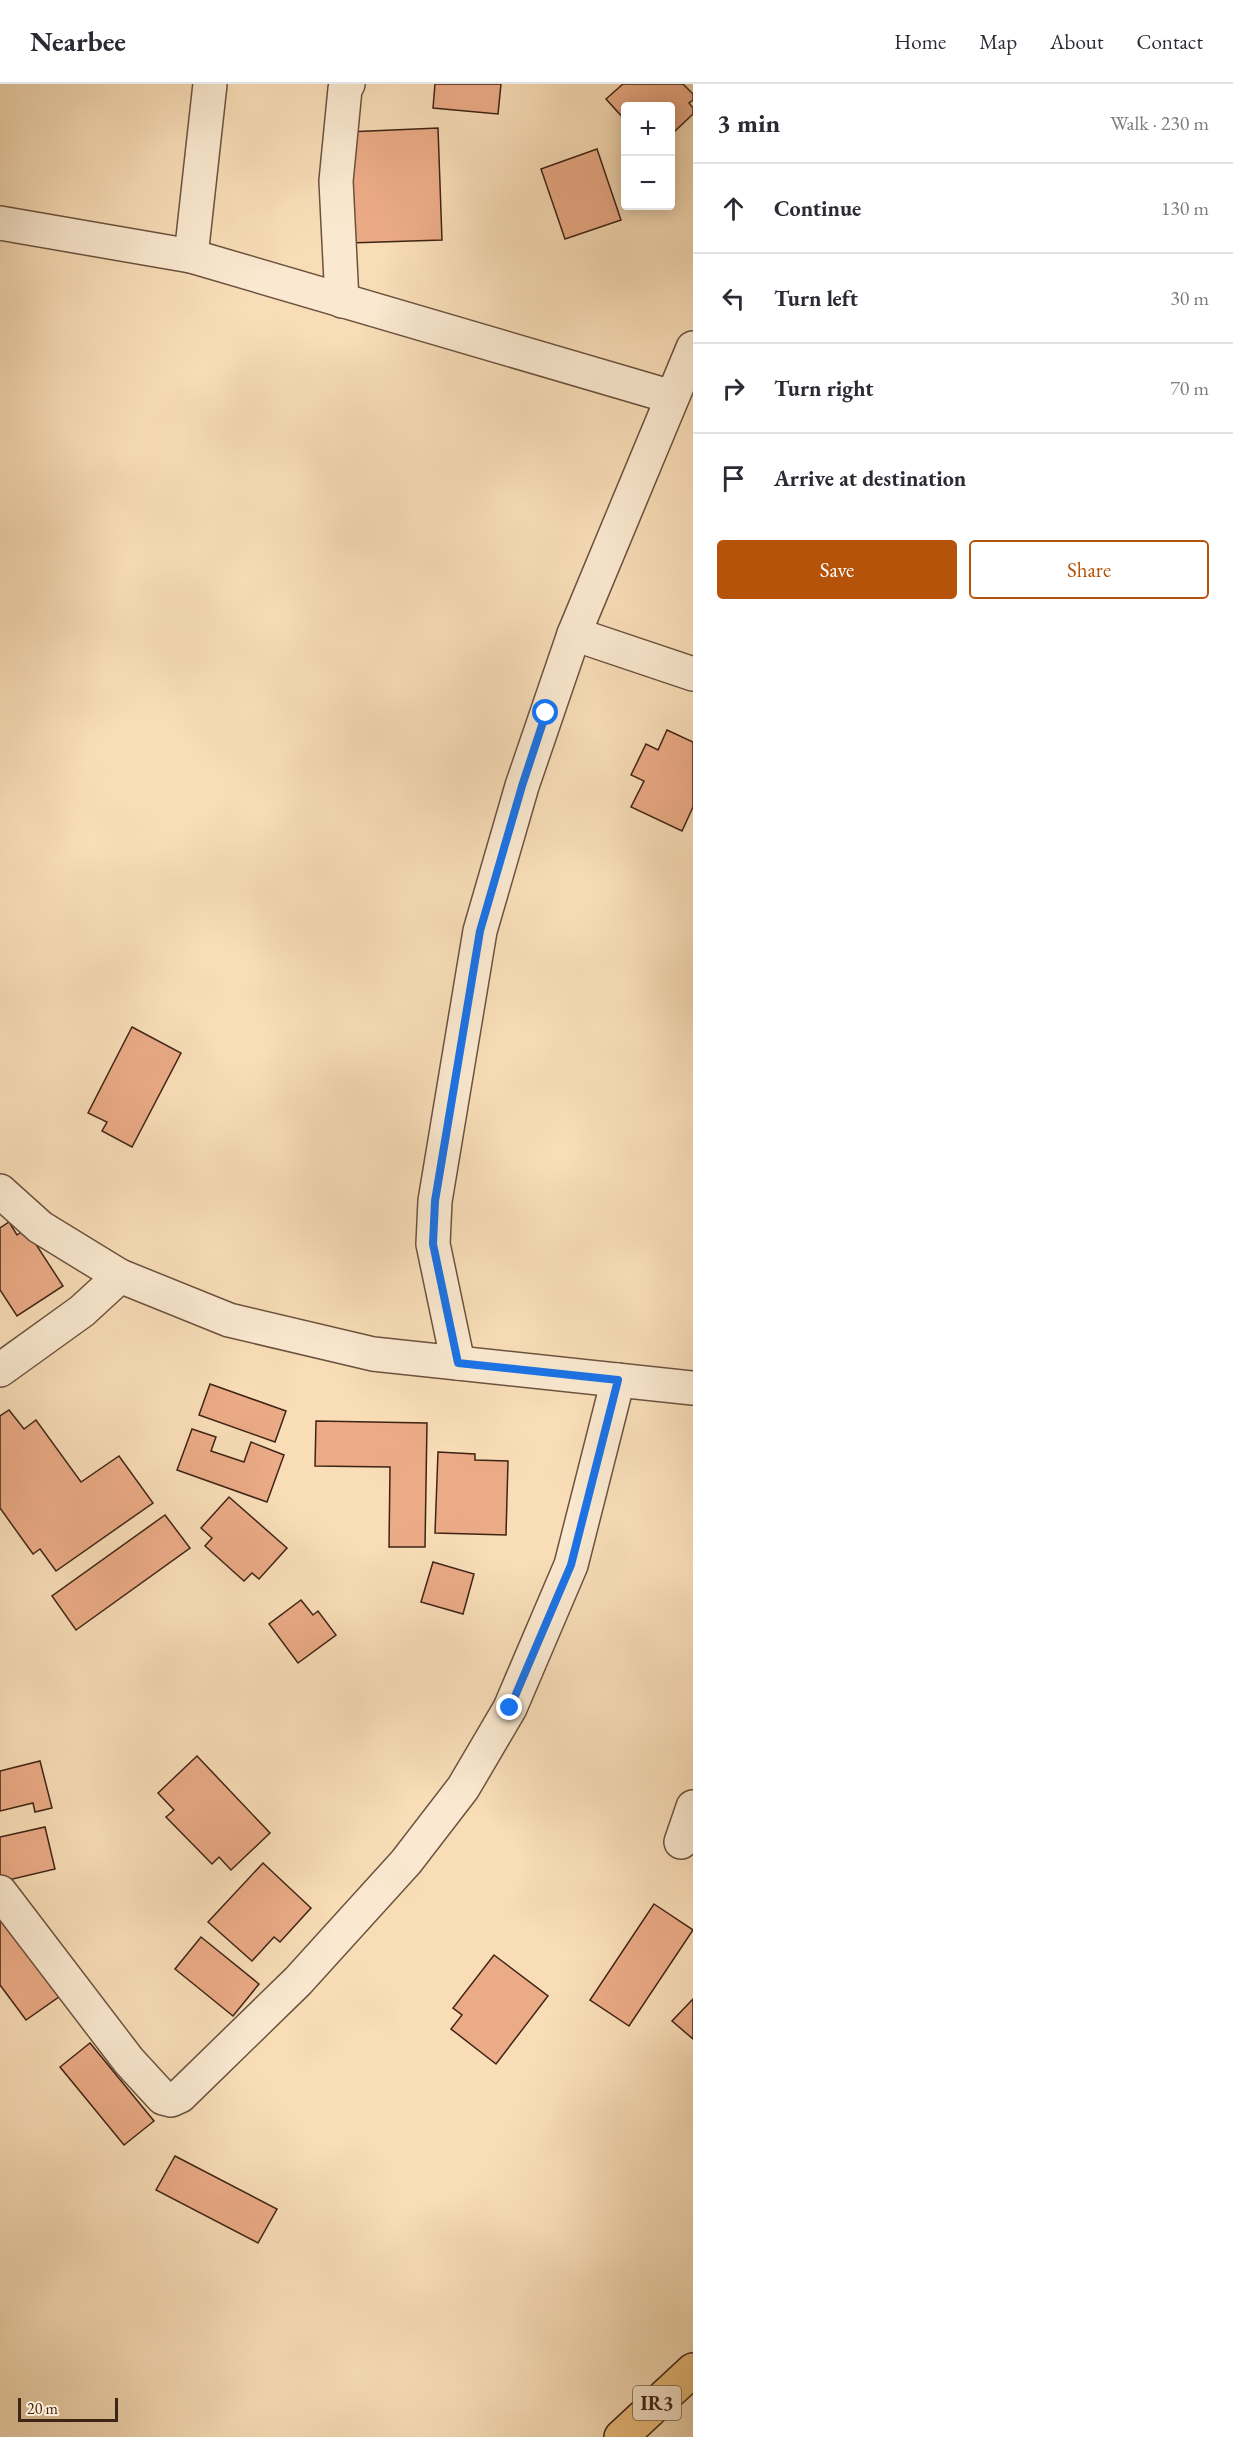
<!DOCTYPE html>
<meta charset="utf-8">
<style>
body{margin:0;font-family:"EB Garamond",serif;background:#f7f7f7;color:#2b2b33}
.controls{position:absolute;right:18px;top:18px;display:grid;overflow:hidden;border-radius:6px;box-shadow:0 3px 15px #0003}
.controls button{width:54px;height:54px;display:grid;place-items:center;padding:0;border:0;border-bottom:2px solid #e1e1e2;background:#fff;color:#2b2b33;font:30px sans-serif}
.scale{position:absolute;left:18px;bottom:15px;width:100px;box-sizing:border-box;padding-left:6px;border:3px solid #3f2416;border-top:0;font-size:16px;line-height:21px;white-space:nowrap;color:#3f2416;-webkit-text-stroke:4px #fae9d0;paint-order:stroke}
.stop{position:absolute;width:18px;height:18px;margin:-14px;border:4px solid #1a73e8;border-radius:50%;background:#fff}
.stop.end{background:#1a73e8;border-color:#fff;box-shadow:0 2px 6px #0008}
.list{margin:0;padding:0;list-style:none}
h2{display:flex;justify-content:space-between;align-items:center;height:78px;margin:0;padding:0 24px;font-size:26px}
h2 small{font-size:20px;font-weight:400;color:#7c7c81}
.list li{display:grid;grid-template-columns:39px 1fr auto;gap:18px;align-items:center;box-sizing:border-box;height:90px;padding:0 24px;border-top:2px solid #e1e1e2}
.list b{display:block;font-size:22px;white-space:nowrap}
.list em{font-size:20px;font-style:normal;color:#7c7c81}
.actions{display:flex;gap:12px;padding:18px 24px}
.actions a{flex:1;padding:14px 0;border:2px solid #b45309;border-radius:6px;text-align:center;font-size:21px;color:#b45309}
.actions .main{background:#b45309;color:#fff}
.icon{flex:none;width:33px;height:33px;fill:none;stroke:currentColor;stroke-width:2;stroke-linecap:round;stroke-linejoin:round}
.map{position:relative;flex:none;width:693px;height:2353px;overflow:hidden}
header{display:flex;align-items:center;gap:36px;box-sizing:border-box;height:84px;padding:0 30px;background:#fff;border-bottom:2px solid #e1e1e2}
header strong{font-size:28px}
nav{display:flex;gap:33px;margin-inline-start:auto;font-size:21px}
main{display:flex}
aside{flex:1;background:#fff}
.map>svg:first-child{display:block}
</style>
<header>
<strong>Nearbee</strong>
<nav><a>Home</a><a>Map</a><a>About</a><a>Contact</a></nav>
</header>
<main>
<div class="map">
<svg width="693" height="2353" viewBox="0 0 693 2353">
<rect width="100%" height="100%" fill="#f8ddb7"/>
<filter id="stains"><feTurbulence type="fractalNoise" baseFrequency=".00333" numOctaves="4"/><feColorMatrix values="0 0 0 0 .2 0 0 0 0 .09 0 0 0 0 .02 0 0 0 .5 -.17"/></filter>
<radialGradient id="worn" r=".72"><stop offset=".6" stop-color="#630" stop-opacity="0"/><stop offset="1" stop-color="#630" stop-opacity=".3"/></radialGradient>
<g fill="#ebab86" stroke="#3f2416" stroke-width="1.5">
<polygon points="435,0 501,0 498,30 433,24"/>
<polygon points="623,0 683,0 693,10 693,16 689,19 693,24 693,30 675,47 670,44 670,22 626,22 626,37 606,15"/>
<polygon points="438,44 442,156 350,159 347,48"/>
<polygon points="597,65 621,136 565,155 541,85"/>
<polygon points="667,646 693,658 693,723 682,747 631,723 644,697 631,691 646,660 658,666"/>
<polygon points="132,943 181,969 132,1063 102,1047 107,1038 88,1029"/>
<polygon points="9,1138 17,1151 26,1145 63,1202 17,1232 0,1206 0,1144"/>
<polygon points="210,1300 286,1327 275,1358 199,1331"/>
<polygon points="9,1326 24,1345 36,1336 81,1398 119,1372 153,1419 56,1487 40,1465 33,1470 0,1424 0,1332"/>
<polygon points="316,1337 427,1339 425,1463 389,1463 390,1383 315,1382"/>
<polygon points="192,1345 216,1353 211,1367 244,1378 251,1358 284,1371 267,1418 177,1386"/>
<polygon points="438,1368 475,1370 475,1376 508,1377 506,1451 435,1449"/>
<polygon points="229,1413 287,1464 259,1495 252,1489 244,1497 205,1462 212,1454 201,1444"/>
<polygon points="165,1431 190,1464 76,1546 52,1512"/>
<polygon points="433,1478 474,1490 463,1530 421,1518"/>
<polygon points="301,1516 313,1531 318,1527 336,1551 298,1579 269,1540"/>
<polygon points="197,1672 270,1749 231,1786 219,1773 212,1780 166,1733 174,1726 158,1709"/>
<polygon points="40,1677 52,1724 35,1728 33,1719 0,1727 0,1687"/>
<polygon points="45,1743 55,1785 0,1798 0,1753"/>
<polygon points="263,1779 311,1824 280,1858 274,1853 252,1877 208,1838"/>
<polygon points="654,1820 693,1846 629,1942 590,1916"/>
<polygon points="0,1825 63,1910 26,1936 0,1901"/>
<polygon points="201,1853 259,1900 233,1932 175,1885"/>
<polygon points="494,1871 548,1912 496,1980 451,1945 462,1931 453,1924"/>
<polygon points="693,1915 693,1955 672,1937"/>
<polygon points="90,1959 154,2037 124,2061 60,1983"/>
<polygon points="175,2072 277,2125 258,2159 156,2106"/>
</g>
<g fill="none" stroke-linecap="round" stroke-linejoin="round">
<g stroke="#6d523e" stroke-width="36">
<g id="street">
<polyline points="0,139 191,172 672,313"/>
<polyline points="191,172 210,0"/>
<polyline points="342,217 336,97 345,5 348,0"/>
<polyline points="574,550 693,590"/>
<polyline points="0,1107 40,1143 120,1192 229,1236 373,1270 693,1304"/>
<polyline points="458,1279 433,1160 435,1117 480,847 522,702 574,550 693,264"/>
<polyline points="0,1286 82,1227 120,1192"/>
<polyline points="681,1758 693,1723"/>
<polyline points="0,1808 129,1977 163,2014 171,2016 180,2012 298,1897 406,1778 463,1704 510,1624 571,1481 618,1296"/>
</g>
</g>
<g stroke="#3f2416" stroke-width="36">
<polyline id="primary" points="621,2353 693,2286"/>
</g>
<use href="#street" stroke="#fae9d0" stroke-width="33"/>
<use href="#primary" stroke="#ecbe7c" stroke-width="33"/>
</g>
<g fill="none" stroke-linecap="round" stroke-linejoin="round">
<polyline stroke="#1a73e8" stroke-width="8" points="510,1624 571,1481 618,1296 458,1279 433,1160 435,1117 480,847 522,702 546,629"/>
</g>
<g text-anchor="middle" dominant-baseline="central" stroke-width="4.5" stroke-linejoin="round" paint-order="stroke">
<rect fill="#fae9d0" stroke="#775f4e" stroke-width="1.5" x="633" y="2302" width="48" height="34" rx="4.5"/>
<g font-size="20" font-weight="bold" fill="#3f2416">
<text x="657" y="2319">IR3</text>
</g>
</g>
<rect width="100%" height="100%" filter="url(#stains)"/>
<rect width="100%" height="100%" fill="url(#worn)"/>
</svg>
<div class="controls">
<button>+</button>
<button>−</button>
</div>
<div class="scale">20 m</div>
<div class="stop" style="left:546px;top:629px"></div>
<div class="stop end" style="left:510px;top:1624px"></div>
</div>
<aside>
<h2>3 min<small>Walk · 230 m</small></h2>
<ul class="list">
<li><svg class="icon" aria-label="ahead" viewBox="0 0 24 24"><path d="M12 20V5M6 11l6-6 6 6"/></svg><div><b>Continue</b></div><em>130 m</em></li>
<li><svg class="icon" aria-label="left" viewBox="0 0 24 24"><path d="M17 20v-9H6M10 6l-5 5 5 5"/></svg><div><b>Turn left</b></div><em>30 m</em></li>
<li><svg class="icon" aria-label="right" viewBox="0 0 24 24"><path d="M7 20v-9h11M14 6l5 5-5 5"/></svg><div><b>Turn right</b></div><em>70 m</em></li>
<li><svg class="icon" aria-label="arrive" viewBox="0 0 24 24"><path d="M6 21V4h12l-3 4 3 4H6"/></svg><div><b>Arrive at destination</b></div></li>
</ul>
<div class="actions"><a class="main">Save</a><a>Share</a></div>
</aside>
</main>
